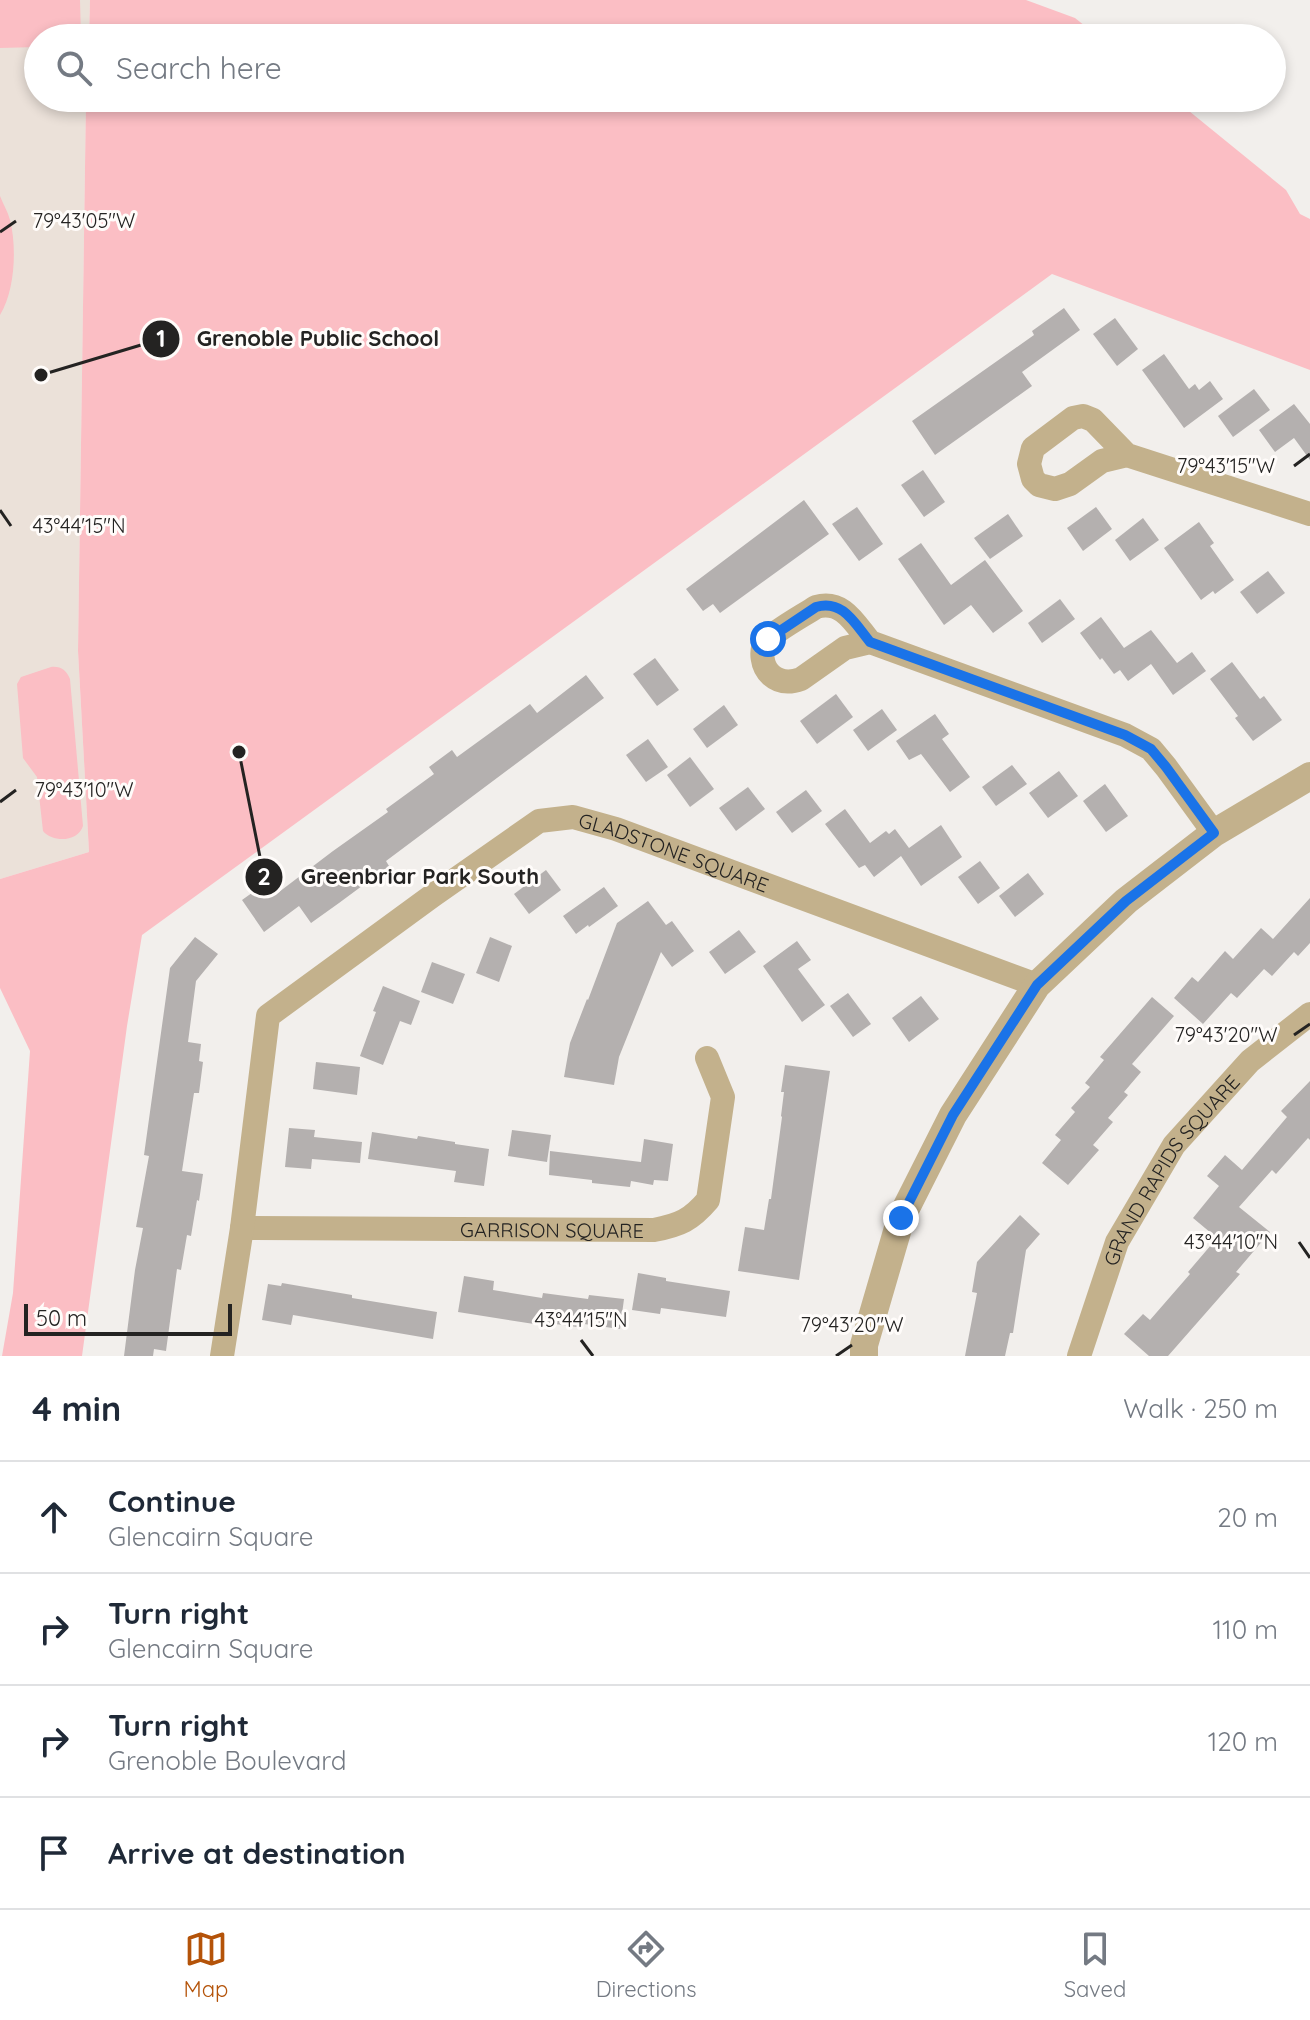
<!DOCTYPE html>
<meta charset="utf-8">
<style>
body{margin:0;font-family:Quicksand,sans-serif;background:#f6f6f7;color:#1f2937}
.scale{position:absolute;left:24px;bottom:20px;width:208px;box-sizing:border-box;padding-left:8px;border:4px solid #242322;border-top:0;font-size:22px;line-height:28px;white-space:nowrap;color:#242322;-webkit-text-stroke:6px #fffcfa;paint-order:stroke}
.stop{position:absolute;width:24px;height:24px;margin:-18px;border:6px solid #1a73e8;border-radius:50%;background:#fff}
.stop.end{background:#1a73e8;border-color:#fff;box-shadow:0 2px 8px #0008}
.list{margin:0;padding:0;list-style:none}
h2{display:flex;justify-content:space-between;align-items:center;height:104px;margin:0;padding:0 32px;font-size:34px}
h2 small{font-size:26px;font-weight:400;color:#747a83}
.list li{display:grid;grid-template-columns:52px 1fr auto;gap:24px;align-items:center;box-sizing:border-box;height:112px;padding:0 32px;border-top:2px solid #e0e1e3}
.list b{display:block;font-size:30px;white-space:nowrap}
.list p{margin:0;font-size:26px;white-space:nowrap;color:#747a83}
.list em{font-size:26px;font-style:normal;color:#747a83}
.icon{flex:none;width:44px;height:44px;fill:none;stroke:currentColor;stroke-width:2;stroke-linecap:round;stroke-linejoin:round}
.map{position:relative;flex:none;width:1310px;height:1356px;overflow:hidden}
.search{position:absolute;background:#fff;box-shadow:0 4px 12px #0003;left:24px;right:24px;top:24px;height:88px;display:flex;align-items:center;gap:20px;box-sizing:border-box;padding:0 28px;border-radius:44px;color:#747a83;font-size:30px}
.sheet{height:552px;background:#fff}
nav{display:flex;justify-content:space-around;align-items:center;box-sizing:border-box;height:112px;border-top:2px solid #e0e1e3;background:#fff;font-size:22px;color:#747a83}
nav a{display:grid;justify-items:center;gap:4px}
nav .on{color:#b45309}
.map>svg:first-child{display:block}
</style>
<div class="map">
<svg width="1310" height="1356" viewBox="0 0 1310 1356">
<rect width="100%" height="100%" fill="#f2efec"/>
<polygon fill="#ebe1d9" points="0,0 90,0 89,38 38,38 38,98 86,98 78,651 89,852 0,879"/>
<g fill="#fbbec4">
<polygon points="0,0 80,0 81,38 38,38 38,47 0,48"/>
<polygon points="90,0 1026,0 1075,18 1100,38 89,38"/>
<polygon points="86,98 1173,98 1286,190 1300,214 1310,219 1310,370 1052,274 142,935 127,1026 82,1356 2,1356 13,1293 30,1051 0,988 0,879 89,852 78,651"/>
<path d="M 0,196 C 3,204 8,212 10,220 C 17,247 15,291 0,315 Z"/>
<path d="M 51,667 C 61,666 66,670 70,679 L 83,826 C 78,842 53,843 43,831 L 37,777 L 23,758 L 17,684 L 21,677 Z"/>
</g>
<g fill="#b4b0af">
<polygon points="1064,308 1080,330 1022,372 1032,386 935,455 912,421 1034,335 1032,331"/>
<polygon points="1115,318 1138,349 1117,366 1093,334"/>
<polygon points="1164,354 1189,389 1195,384 1199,390 1210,381 1223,399 1184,428 1142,370"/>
<polygon points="1254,389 1270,410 1233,437 1218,416"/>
<polygon points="1294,404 1310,424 1310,460 1294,438 1275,452 1259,430"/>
<polygon points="923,470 945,502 924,517 901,485"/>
<polygon points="804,500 829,534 720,613 713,604 703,611 686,589"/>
<polygon points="857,507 883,544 859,561 832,524"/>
<polygon points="1096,507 1112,529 1083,551 1067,528"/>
<polygon points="1008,514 1023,536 990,559 974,538"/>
<polygon points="1143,518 1159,540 1130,561 1115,540"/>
<polygon points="1199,522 1214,543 1210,546 1234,580 1215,594 1213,591 1201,600 1164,548"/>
<polygon points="921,543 951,585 985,560 1023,611 993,633 971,605 944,625 898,559"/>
<polygon points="1268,571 1285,593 1257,614 1240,592"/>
<polygon points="1060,599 1075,619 1042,643 1028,623"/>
<polygon points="1101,617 1124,648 1151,630 1177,663 1192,652 1206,671 1173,695 1151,664 1128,681 1120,670 1114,674 1102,658 1100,660 1080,633"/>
<polygon points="655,658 679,690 657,706 633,674"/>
<polygon points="1232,662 1260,699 1264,696 1282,720 1253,741 1235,718 1238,716 1210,679"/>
<polygon points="586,675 604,698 386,861 389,866 339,903 311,923 299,906 264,932 242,900 270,880 279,892 333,851 388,812 386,809 434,774 429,767 452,750 457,757 530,704 537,713"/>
<polygon points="836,694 853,717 817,744 800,721"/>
<polygon points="724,705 738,725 707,748 693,729"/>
<polygon points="882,709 897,730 868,751 853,730"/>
<polygon points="935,714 949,734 942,739 970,777 950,792 921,754 909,760 896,741"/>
<polygon points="648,739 668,767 646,782 626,755"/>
<polygon points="690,757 714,789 690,807 667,775"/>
<polygon points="1012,765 1027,784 996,806 982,787"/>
<polygon points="1059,771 1078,796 1048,818 1029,793"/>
<polygon points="1105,784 1128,816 1106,832 1083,801"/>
<polygon points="748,787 765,809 736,831 719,808"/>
<polygon points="806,790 822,811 792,833 776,812"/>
<polygon points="845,809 870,843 886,831 889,834 895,829 909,848 941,825 962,857 921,886 901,856 874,877 865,865 859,868 825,824"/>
<polygon points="980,861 1000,888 978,904 958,877"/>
<polygon points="546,870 561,890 529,914 514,894"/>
<polygon points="1028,873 1044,894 1015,917 999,896"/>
<polygon points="604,887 618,906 589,927 588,925 576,934 563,916"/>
<polygon points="1310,898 1310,943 1298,956 1294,952 1272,976 1264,969 1237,998 1231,993 1203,1024 1174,998 1192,977 1198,982 1225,951 1233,959 1261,928 1273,939"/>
<polygon points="648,901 666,925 672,921 694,951 672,967 661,952 619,1057 614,1085 564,1077 570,1043 587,999 588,1000 617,923"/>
<polygon points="739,930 756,952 725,974 709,952"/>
<polygon points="195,937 218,954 196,981 188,1042 201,1044 199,1061 203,1062 199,1093 194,1093 182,1171 203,1174 199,1201 197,1200 191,1236 187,1235 181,1270 177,1269 166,1351 154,1349 153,1356 124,1356 135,1270 143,1228 136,1227 149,1156 144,1155 170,968"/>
<polygon points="490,937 512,946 499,982 476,973"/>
<polygon points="797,941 811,960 798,969 825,1005 802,1022 763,966"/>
<polygon points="432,962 465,974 453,1004 421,992"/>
<polygon points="383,986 420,1001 411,1025 400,1021 383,1065 360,1056 376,1012 373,1011"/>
<polygon points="848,993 871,1024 853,1037 830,1006"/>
<polygon points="921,996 939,1019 909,1042 892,1018"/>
<polygon points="1152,997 1174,1016 1132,1064 1141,1072 1124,1092 1128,1095 1108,1118 1113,1122 1093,1145 1099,1150 1068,1185 1042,1163 1061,1140 1055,1135 1075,1112 1071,1108 1090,1087 1085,1083 1104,1060 1100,1057"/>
<polygon points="316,1062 360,1067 357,1095 313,1089"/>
<polygon points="785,1065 830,1071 799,1280 738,1271 745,1227 764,1230 769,1199 771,1199 782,1117 781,1116 784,1092 781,1092"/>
<polygon points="1310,1081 1310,1140 1308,1138 1276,1174 1272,1170 1239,1207 1270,1232 1236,1272 1240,1274 1168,1356 1149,1356 1124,1334 1143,1314 1150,1320 1190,1274 1188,1272 1217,1238 1193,1218 1219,1186 1207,1176 1225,1155 1242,1170 1287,1117 1281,1111"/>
<polygon points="289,1128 315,1130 314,1137 362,1142 360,1163 312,1159 311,1169 285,1167"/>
<polygon points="512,1130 551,1135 547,1162 508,1156"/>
<polygon points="372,1132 417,1139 418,1136 455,1142 455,1144 489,1149 484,1186 454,1182 456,1171 368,1159"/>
<polygon points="644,1139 673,1144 668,1181 654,1180 653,1185 631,1181 630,1187 592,1183 592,1180 549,1175 550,1151 641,1162"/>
<polygon points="1020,1215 1040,1234 1026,1250 1013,1333 1010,1333 1005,1356 965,1356 977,1293 972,1292 977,1262"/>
<polygon points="638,1273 666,1278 666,1281 730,1291 726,1317 661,1308 660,1314 632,1310"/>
<polygon points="464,1276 494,1281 493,1290 542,1298 543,1293 588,1299 589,1295 624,1299 620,1329 577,1323 577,1327 534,1321 534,1324 458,1312"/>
<polygon points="282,1283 352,1295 352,1298 437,1312 433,1339 293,1315 291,1325 262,1320 268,1284 281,1286"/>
</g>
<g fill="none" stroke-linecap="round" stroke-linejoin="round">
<g stroke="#c3b18c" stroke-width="24">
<polyline points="1127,455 1102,461 1070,484 1055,489 1039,485 1033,479 1029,464 1033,448 1073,418 1083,416 1093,420 1127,455 1310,514"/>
<path d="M 870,642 L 845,648 L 801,679 C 790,683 780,683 771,675 C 762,667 759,650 767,640 C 775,631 804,615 816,607 C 843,599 855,624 870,642 L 1125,735 L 1151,749 L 1166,767 L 1214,833"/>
<path id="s1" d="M 242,1228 L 654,1230 C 680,1225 691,1220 708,1200 L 723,1097 L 707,1058"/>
<path id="s2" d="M 222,1356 L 242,1228 L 268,1016 L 432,896 L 539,821 L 573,817 L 616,829 L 1037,985"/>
<path id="s3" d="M 1079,1356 L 1117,1242 L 1174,1145 L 1250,1061 L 1310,1014"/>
</g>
<polyline stroke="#c3b18c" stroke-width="28" points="864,1356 864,1345 901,1218 953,1115 1037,985 1126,901 1214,833 1310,776"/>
</g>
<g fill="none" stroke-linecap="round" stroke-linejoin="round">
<path stroke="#1a73e8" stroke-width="10" d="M 768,639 L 816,607 C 843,599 855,624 870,642 L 1125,735 L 1151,749 L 1166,767 L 1214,833 L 1126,901 L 1037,985 L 953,1115 L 901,1218"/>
</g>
<path fill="none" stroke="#242322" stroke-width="3" d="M 0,232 L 16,221M 1294,466 L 1310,454M 0,510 L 11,526M 0,802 L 16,790M 1294,1035 L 1310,1024M 1299,1242 L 1310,1258M 581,1340 L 593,1356M 836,1356 L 852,1345"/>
<g text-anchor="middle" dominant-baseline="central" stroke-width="6" stroke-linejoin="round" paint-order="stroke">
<g font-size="20" fill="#242322" stroke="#fffcfa">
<text stroke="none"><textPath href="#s2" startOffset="818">GLADSTONE SQUARE</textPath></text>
<text stroke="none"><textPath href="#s3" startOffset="210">GRAND RAPIDS SQUARE</textPath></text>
<text stroke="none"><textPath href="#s1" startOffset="310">GARRISON SQUARE</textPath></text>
</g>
</g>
<g font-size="20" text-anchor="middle" fill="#242322" stroke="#fffcfa" stroke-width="6" stroke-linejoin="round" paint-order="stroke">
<text x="84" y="228">79°43'05"W</text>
<text x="1226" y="473">79°43'15"W</text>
<text x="79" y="533">43°44'15"N</text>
<text x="84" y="797">79°43'10"W</text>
<text x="1226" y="1042">79°43'20"W</text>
<text x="1231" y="1249">43°44'10"N</text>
<text x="581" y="1327">43°44'15"N</text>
<text x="852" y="1332">79°43'20"W</text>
</g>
<path fill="none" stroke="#242322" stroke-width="3" d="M41 375L161 339M239 752L264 877"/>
<g fill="#242322" stroke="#fffcfa" stroke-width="3">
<circle cx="41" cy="375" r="8"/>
<circle cx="239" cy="752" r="8"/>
<circle cx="161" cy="339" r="20"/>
<circle cx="264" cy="877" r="20"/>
</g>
<g font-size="24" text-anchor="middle" font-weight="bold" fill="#fff">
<text x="161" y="347">1</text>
<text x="264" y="885">2</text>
</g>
<g font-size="22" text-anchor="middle" font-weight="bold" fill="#242322" stroke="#fffcfa" stroke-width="6" stroke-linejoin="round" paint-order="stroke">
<text x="318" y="346">Grenoble Public School</text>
<text x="420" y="884">Greenbriar Park South</text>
</g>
</svg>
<div class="scale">50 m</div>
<div class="stop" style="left:768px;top:639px"></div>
<div class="stop end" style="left:901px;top:1218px"></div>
<div class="search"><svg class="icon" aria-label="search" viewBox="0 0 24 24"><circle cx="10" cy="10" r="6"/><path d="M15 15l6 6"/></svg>Search here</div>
</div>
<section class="sheet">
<h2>4 min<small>Walk · 250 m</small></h2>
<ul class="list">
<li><svg class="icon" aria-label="ahead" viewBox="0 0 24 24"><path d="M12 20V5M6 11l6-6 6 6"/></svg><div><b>Continue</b><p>Glencairn Square</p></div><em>20 m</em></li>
<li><svg class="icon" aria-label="right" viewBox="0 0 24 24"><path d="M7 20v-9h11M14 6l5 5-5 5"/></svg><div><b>Turn right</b><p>Glencairn Square</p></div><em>110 m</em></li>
<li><svg class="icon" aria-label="right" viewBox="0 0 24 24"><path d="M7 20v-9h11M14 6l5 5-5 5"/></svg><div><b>Turn right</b><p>Grenoble Boulevard</p></div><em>120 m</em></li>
<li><svg class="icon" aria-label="arrive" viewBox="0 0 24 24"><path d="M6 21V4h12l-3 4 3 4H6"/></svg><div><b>Arrive at destination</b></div></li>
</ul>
</section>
<nav>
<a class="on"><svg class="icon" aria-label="map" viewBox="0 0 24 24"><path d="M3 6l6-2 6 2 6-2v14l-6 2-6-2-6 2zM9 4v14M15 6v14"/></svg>Map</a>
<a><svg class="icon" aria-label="directions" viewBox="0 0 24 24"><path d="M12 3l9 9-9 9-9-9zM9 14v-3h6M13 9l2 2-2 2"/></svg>Directions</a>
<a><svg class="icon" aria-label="saved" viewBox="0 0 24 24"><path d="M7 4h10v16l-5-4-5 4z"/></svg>Saved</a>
</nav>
